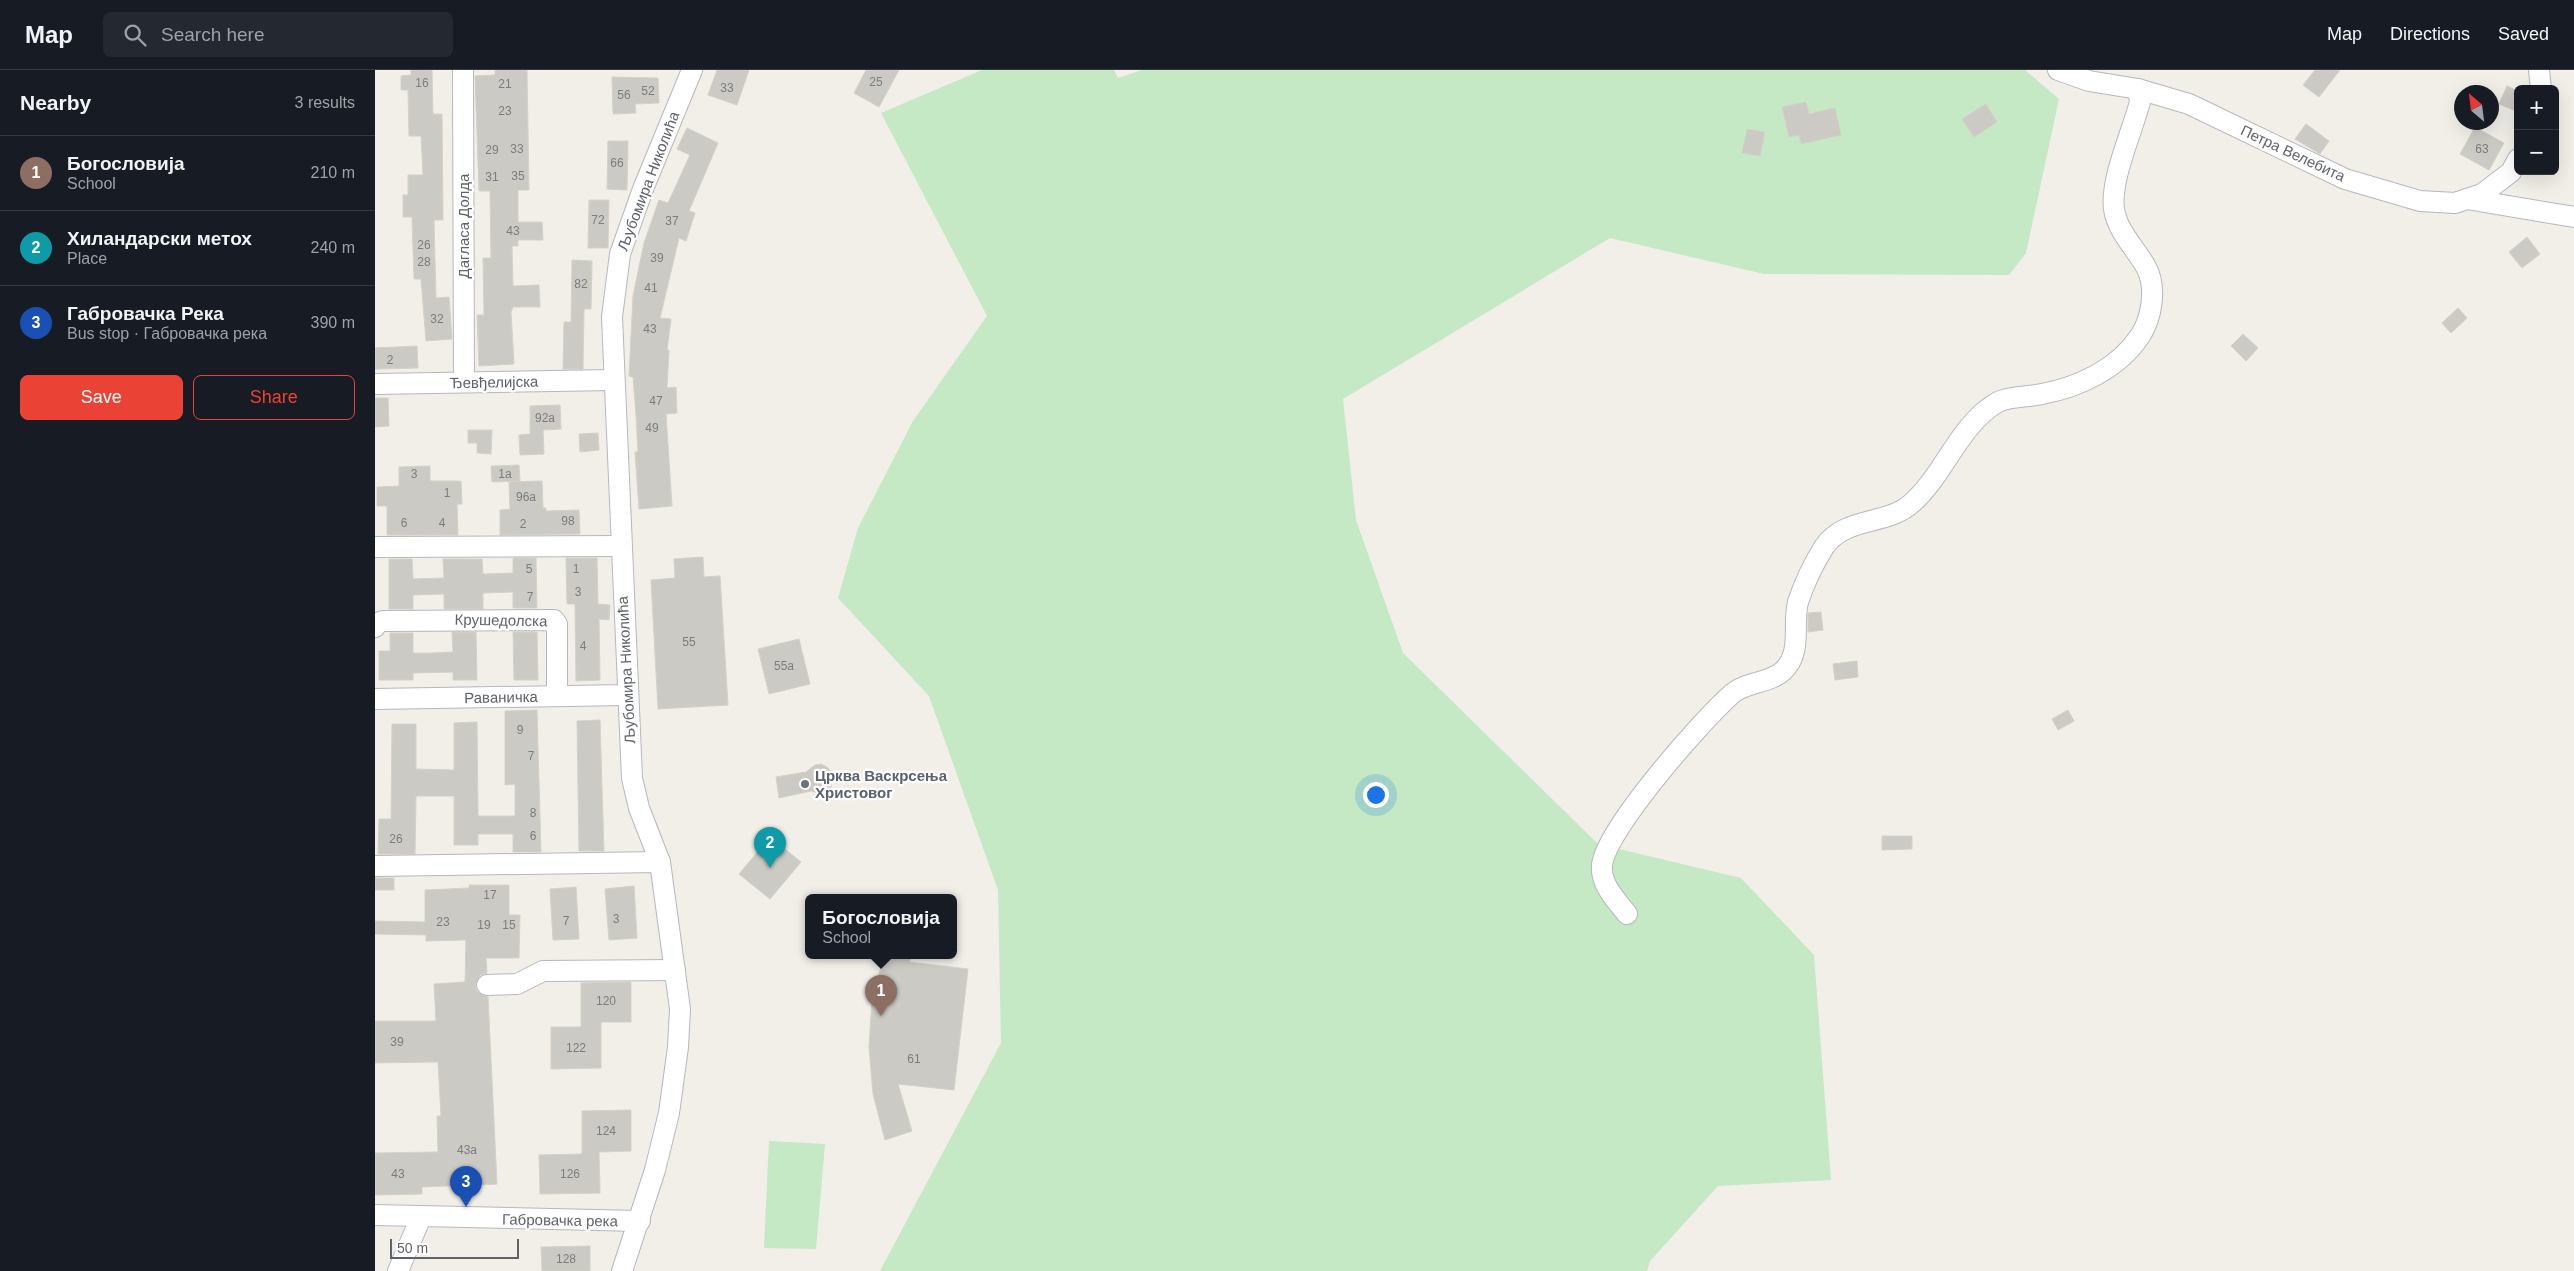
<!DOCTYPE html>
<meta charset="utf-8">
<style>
body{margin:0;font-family:Arial,sans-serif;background:#242831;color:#f1f3f6}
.controls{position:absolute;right:15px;top:15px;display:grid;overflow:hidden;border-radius:8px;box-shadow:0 5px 20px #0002}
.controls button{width:45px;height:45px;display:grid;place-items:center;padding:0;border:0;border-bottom:1px solid #363941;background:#171b24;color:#f1f3f6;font:25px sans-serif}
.compass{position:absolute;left:2079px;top:15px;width:45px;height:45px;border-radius:50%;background:#171b24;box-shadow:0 5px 20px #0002;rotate:332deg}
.scale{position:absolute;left:15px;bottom:12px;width:129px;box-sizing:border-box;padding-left:5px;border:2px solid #5f6368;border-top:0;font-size:14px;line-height:18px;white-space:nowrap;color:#5f6368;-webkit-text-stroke:4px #fff;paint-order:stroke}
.you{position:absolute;left:1000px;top:724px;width:18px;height:18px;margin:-12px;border:4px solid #fff;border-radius:50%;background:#1a73e8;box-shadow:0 0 0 8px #1a73e833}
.badge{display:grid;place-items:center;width:32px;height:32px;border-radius:50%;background:#ea4335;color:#fff;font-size:16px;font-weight:700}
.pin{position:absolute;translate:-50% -41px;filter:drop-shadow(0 1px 2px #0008)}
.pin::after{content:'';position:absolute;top:26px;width:18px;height:15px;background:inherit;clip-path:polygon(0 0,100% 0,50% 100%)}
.popup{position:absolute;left:430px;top:824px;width:152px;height:65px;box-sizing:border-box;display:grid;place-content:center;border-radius:8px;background:#171b24;filter:drop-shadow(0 1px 4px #0005);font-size:16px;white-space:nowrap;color:#9ea1a6}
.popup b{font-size:19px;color:#f1f3f6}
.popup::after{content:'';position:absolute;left:50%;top:100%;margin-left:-10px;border:10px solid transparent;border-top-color:#171b24}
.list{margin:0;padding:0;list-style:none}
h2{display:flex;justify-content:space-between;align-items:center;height:65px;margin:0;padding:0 20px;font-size:21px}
h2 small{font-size:16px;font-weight:400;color:#9ea1a6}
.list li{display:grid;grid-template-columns:32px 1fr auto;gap:15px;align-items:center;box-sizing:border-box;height:75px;padding:0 20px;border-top:1px solid #363941}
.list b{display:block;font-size:19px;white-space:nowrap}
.list p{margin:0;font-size:16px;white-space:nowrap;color:#9ea1a6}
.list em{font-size:16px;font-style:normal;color:#9ea1a6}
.actions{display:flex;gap:10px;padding:15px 20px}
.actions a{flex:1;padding:11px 0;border:1px solid #ea4335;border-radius:8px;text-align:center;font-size:18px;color:#ea4335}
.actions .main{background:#ea4335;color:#fff}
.icon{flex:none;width:28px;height:28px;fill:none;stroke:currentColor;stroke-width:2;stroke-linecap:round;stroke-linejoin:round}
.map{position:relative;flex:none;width:2199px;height:1201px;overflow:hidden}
header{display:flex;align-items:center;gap:30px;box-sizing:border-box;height:70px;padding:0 25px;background:#171b24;border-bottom:1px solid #363941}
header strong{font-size:24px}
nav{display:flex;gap:28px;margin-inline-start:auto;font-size:18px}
.search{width:350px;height:45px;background:#242831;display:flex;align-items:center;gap:12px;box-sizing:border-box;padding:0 18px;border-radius:8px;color:#9ea1a6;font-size:19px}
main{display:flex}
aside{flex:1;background:#171b24}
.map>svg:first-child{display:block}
</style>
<header>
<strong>Map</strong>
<div class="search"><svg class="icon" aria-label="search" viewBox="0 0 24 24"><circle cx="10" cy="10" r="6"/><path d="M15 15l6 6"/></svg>Search here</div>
<nav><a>Map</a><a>Directions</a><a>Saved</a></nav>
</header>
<main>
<aside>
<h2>Nearby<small>3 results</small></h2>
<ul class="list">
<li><span class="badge" style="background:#8d6e63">1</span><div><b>Богословија</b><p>School</p></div><em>210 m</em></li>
<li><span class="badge" style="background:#0f9aa8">2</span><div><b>Хиландарски метох</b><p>Place</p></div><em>240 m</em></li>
<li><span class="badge" style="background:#1a4fb4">3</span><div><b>Габровачка Река</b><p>Bus stop · Габровачка река</p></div><em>390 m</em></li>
</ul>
<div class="actions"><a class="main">Save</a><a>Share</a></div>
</aside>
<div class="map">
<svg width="2199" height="1201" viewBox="0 0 2199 1201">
<rect width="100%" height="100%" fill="#f1efe8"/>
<g fill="#c5e8c5">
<polygon points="607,0 739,0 743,8 767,0 1650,0 1684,29 1651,183 1634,205 1389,204 1235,168 968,329 981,450 1028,583 1223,774 1366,808 1439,885 1456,1110 1343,1116 1275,1191 1272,1201 505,1201 626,973 623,820 554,626 463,528 483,458 538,351 612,246 506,43"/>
<polygon points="394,1071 450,1074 441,1179 389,1178"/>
</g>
<g fill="#cccac5" stroke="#d6d1c6">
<polygon points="36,0 57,0 58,44 67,44 68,150 59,150 61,228 74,227 77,269 51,271 46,209 39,209 37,147 28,147 28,125 33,125 33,105 48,105 46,66 34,66 33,20 26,20 26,6 36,5"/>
<polygon points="120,0 152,0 154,120 143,120 143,152 167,152 168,170 143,170 143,176 137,176 138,216 164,215 165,237 138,237 136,242 139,294 104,296 102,245 109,245 108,188 116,188 115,121 104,121 100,6 120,5"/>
<polygon points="342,0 374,0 362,35 333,25"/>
<polygon points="491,0 524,0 504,37 479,23"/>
<polygon points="1940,0 1965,0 1944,27 1928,15"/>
<polygon points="237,7 283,8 284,33 260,34 261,43 238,44"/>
<polygon points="2132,16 2143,21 2143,42 2124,34"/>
<polygon points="1431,32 1434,44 1460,38 1466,65 1426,74 1424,65 1414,67 1407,37"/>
<polygon points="1611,34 1622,52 1599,67 1587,49"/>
<polygon points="1931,54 1954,71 1945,84 1920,69"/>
<polygon points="2100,57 2129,73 2114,100 2085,84"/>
<polygon points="312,58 343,73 314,141 320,143 311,171 304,168 285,248 296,249 292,280 294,280 292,318 301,317 302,343 291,344 297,436 264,439 260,382 263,382 261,345 258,307 254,306 258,226 269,173 284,130 293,133 315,85 302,79"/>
<polygon points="1372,59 1390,62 1385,86 1367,83"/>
<polygon points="233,71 253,71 252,120 232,119"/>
<polygon points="214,130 234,130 233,178 213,178"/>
<polygon points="2152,167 2165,184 2147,198 2134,182"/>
<polygon points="197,190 217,191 216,239 209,239 208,299 188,299 189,252 196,252"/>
<polygon points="2083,238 2092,248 2076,263 2067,253"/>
<polygon points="1868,264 1883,278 1871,291 1856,276"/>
<polygon points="42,276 43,298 0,299 0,278"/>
<polygon points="0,328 13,328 14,356 0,357"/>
<polygon points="185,335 186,359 168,360 169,384 145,385 144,365 155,364 155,336"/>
<polygon points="93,360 117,360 116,384 102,383 102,373 93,373"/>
<polygon points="223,363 224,380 205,382 204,364"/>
<polygon points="144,395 145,411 117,412 116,396"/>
<polygon points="55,396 55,411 86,411 87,434 82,434 83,465 12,465 12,436 2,436 2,417 24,416 24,397"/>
<polygon points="167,411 168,438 171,438 171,441 204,440 205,464 125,465 125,440 135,439 134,412"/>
<polygon points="328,487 329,507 345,506 353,635 283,639 276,510 300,508 299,489"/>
<polygon points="138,488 161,488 162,538 138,538 138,522 108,523 108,539 69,539 69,524 38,525 38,539 14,539 14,489 37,489 38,509 69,508 68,489 107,489 108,504 138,503"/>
<polygon points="191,488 222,488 223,534 235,535 234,550 224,549 225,610 201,611 200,534 192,534"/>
<polygon points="1446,542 1448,560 1433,562 1433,543"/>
<polygon points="77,562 101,562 102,610 78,610 78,602 38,603 38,610 4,610 4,581 15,581 15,563 38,563 38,583 56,583 78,582"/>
<polygon points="138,562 162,562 163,610 139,610"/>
<polygon points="424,569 435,614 394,624 383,579"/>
<polygon points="1482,591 1483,607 1460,610 1458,594"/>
<polygon points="162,640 166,782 138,782 138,764 103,764 103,775 79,775 79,726 41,726 40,784 3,784 4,749 16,749 17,654 41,654 41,699 79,700 79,653 102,652 103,746 140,746 140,714 130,715 130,641"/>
<polygon points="1693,640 1699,651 1683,660 1677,649"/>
<polygon points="225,650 229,781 204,781 202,651"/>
<polygon points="446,694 452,697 458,705 456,717 451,722 443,723 436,721 404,728 401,707 431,702 440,695"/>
<polygon points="1507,766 1537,766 1537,779 1507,780"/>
<polygon points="395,767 426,792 395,829 364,804"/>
<rect x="0" y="808" width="19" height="12"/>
<polygon points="94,815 134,815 134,845 145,845 144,888 111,888 112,903 105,905 100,915 102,922 113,927 122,1114 47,1117 47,1124 0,1125 0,1083 63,1082 62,1046 66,1046 63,992 0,993 0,951 61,951 59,914 90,912 91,870 51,871 51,865 0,864 0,851 50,852 50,820 94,818"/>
<polygon points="259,816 262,868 234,870 230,819"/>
<polygon points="201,817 204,869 178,870 175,819"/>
<polygon points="509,885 538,885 534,892 593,899 579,1020 523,1014 537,1061 510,1070 498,1024 494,977 497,930"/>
<polygon points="256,912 256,952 226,952 226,998 176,999 176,957 206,957 206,913"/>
<polygon points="256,1040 256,1081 224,1082 225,1123 165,1124 164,1085 207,1084 207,1041"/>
<polygon points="215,1176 215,1201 167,1201 166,1177"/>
</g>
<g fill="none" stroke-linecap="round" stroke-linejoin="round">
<g stroke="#b5b8bc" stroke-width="22">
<g id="minor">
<polyline points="88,0 89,312"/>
<polyline points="1683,0 1714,11 1763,19 1814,34 1970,109 2045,131 2080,133 2107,124 2136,102 2143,89"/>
<polyline points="2164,0 2166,19"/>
<polyline points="2092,129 2199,147"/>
<polyline points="0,314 238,310"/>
<polyline points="0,477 246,476"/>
<polyline points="0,557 2,553 8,551 179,550 182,554 182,626"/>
<polyline points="0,629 252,625"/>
<polyline points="0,796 285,792"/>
<path d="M 1252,844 C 1241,830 1225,814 1227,795 C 1231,759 1328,649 1358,623 C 1371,612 1395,613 1408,601 C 1428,582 1417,555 1423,532 C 1429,514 1439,493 1449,477 C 1470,446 1512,456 1537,433 C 1570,404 1584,354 1623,332 C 1635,326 1654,327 1667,324 C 1704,317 1743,299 1765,266 C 1777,248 1782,217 1771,197 C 1761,179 1742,161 1739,139 C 1735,110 1757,62 1765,32 L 1763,19"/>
<polyline points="112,915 142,914 168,901 300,900"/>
<polyline points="0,1145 265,1151"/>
<polyline points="23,1201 46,1147"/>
<polyline points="247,1201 280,1100 294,1043 303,977 305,939 285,792 264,738 257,708 237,247 245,184 268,119 317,0"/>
</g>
</g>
<use href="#minor" stroke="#fff" stroke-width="20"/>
</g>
<circle fill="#6b7280" stroke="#fff" stroke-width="2" cx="430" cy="714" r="5"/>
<g text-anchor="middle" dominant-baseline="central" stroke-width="4.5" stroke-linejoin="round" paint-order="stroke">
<g font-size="12" fill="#7a7d7f">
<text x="501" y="12">25</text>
<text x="47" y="13">16</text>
<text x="130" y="14">21</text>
<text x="352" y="18">33</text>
<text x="273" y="21">52</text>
<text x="249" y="25">56</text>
<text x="130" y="41">23</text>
<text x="142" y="79">33</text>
<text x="2107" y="79">63</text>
<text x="117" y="80">29</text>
<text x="242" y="93">66</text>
<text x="143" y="106">35</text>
<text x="117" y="107">31</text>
<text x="223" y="150">72</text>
<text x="297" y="151">37</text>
<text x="138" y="161">43</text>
<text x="49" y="175">26</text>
<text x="282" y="188">39</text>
<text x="49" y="192">28</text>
<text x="206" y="214">82</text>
<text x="276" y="218">41</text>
<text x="62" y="249">32</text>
<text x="275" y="259">43</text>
<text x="15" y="290">2</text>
<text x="281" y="331">47</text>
<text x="170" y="348">92a</text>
<text x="277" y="358">49</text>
<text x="39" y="404">3</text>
<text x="130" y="404">1a</text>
<text x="72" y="423">1</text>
<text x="151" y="427">96a</text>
<text x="193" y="451">98</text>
<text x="29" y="453">6</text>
<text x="67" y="453">4</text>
<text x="148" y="454">2</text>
<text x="154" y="499">5</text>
<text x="201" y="499">1</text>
<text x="203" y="522">3</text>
<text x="155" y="527">7</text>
<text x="314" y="572">55</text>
<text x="208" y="576">4</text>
<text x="409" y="596">55a</text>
<text x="145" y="660">9</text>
<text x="156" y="686">7</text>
<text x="158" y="743">8</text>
<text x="158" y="766">6</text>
<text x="21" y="769">26</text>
<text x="115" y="825">17</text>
<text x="241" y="849">3</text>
<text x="191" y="851">7</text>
<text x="68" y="852">23</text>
<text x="109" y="855">19</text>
<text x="134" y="855">15</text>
<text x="231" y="931">120</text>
<text x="22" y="972">39</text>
<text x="201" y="978">122</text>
<text x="539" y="989">61</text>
<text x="231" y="1061">124</text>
<text x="92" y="1080">43a</text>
<text x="23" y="1104">43</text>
<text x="195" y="1104">126</text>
<text x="191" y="1189">128</text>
</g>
<g font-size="15" fill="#5f6368" stroke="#fff">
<text transform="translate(1918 83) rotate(25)">Петра Велебита</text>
<text transform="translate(273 111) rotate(-69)">Љубомира Николића</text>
<text transform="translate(88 156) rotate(-90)">Дагласа Долда</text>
<text transform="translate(119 312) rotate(-1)">Ђевђелијска</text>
<text transform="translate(126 550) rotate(1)">Крушедолска</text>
<text transform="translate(251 600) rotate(-93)">Љубомира Николића</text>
<text transform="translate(126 627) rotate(-1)">Раваничка</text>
<text transform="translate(185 1150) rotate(1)">Габровачка река</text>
</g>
<g font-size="15" font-weight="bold" fill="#5b616d" stroke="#fff" text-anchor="start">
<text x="440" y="705">Црква Васкрсења<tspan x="440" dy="17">Христовог</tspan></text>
</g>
</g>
</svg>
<div class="controls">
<button>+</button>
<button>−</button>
</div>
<svg class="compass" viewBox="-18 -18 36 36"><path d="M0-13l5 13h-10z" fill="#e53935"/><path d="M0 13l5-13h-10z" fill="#9ea1a6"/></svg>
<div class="scale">50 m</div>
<div class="you"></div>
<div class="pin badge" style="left:506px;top:946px;background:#8d6e63">1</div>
<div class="popup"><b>Богословија</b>School</div>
<div class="pin badge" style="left:395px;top:798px;background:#0f9aa8">2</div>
<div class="pin badge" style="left:91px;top:1137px;background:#1a4fb4">3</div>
</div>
</main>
